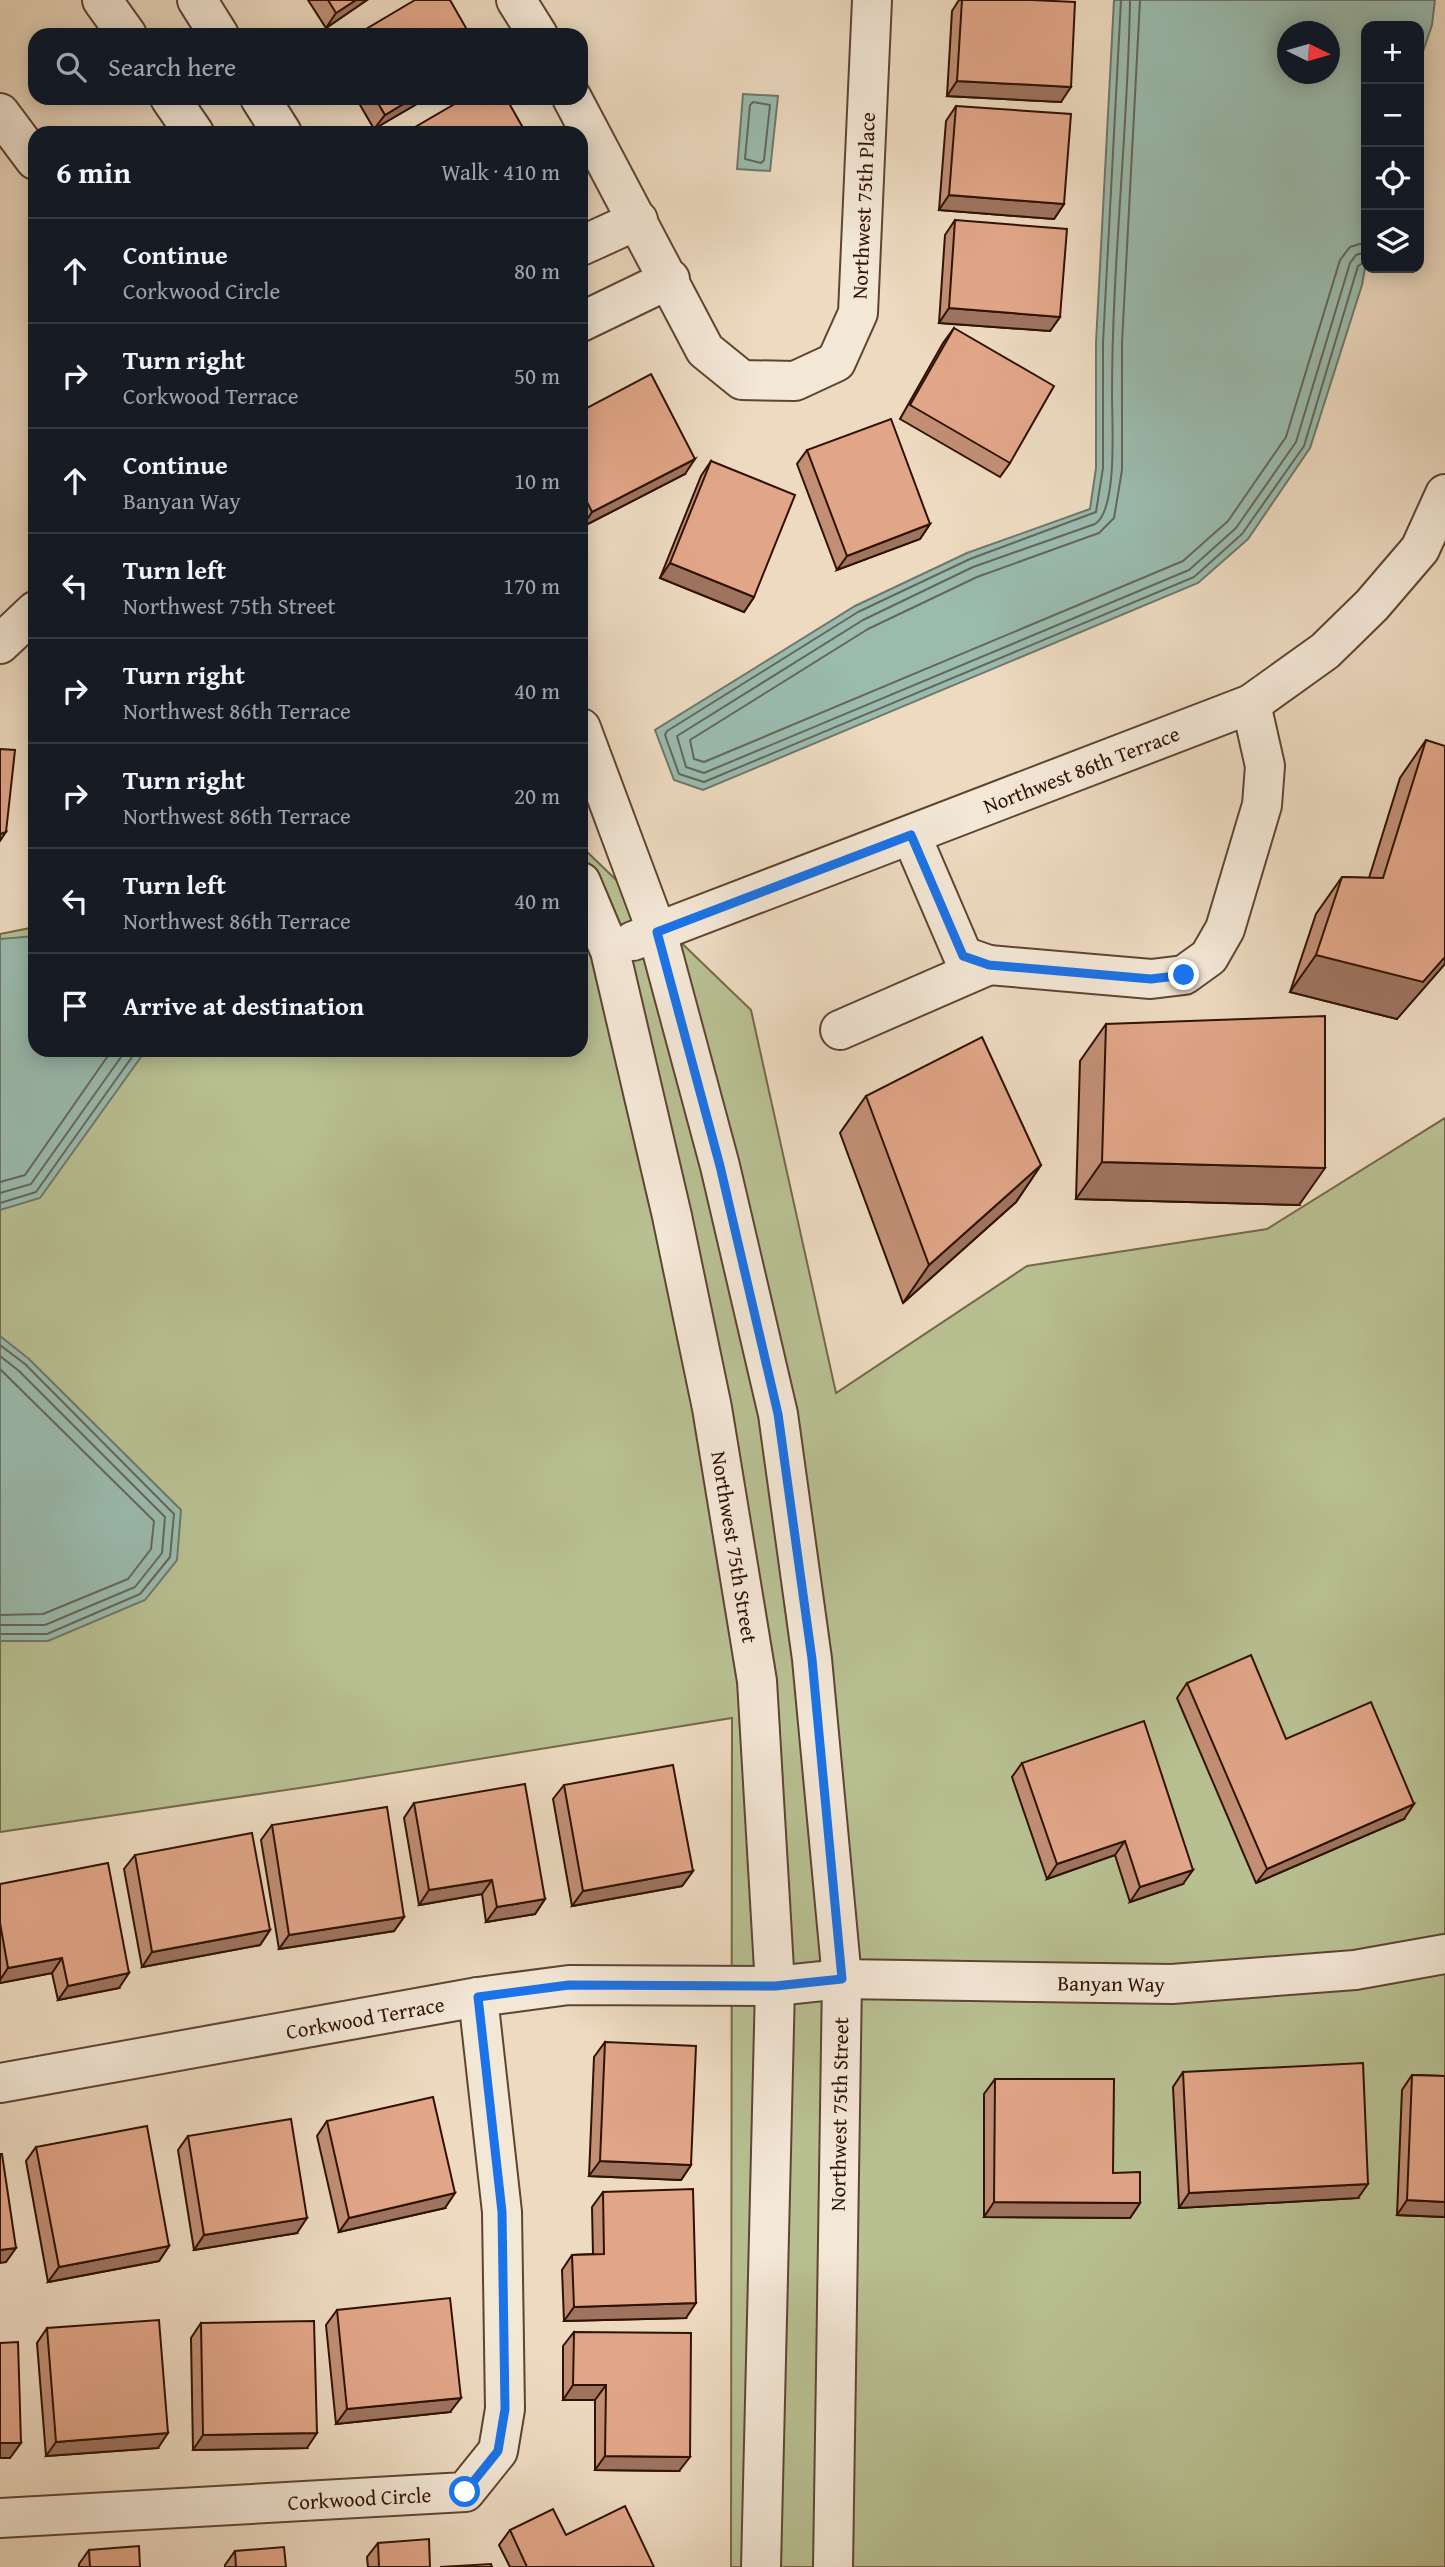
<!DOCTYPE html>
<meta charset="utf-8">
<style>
body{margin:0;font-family:"Gentium Book Plus",serif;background:#242831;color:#f1f3f6}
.controls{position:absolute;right:21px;top:21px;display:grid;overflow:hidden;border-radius:14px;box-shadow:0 4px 18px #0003}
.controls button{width:63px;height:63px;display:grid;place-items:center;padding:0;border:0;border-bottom:2px solid #363941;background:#171b24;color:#f1f3f6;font:35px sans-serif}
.compass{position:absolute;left:1277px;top:21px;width:63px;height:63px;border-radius:50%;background:#171b24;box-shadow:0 4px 18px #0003;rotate:95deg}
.stop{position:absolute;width:21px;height:21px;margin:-16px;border:5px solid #1a73e8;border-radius:50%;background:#fff}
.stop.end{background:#1a73e8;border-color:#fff;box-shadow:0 2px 7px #0008}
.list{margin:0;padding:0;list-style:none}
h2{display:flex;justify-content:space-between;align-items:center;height:91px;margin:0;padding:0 28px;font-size:30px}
h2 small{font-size:23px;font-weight:400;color:#9ea1a6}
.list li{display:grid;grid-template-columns:46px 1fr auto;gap:21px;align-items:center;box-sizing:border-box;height:105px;padding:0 28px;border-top:2px solid #363941}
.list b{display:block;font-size:26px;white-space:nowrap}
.list p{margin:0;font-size:23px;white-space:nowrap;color:#9ea1a6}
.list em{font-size:23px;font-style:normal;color:#9ea1a6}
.icon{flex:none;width:38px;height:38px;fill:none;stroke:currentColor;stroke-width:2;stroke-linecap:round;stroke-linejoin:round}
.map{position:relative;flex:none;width:1445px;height:2567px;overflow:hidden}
.search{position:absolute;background:#171b24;box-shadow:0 4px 18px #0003;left:28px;top:28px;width:560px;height:77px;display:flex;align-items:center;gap:18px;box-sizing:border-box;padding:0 24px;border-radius:21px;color:#9ea1a6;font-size:26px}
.panel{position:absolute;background:#171b24;box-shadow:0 4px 18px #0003;left:28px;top:126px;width:560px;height:931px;border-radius:21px}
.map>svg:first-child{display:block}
</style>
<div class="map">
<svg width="1445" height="2567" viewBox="0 0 1445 2567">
<rect width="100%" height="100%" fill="#eddac0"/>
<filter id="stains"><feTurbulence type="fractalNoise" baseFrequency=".00286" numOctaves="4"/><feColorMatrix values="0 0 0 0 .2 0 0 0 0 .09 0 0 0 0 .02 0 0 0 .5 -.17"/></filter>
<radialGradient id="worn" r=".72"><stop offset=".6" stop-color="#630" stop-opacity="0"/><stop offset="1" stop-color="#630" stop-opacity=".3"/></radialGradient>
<polygon fill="#b8c092" stroke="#74694b" stroke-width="2" points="581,846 751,1010 836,1393 1027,1266 1267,1229 1445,1118 1445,2567 731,2567 732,1718 313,1786 0,1832 0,934 35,927 35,1050 581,1050"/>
<g fill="#9abbae" stroke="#70776a" stroke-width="2" fill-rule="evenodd">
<path d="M 1114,0 L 1435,0 L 1432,25 L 1419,63 L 1419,26 L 1366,26 L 1366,263 L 1362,285 L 1310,448 L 1248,539 L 1198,583 L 703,790 L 674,780 L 655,730 L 855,606 L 967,553 L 1090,509 L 1096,468 L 1096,343 ZM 1288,32 L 1330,32 L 1330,74 L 1288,74 Z"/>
<polygon points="743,94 778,96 770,171 737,169"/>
<polygon points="35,936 35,1050 146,1050 40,1198 0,1210 0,939"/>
<polygon points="0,1336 29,1359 181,1510 177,1560 145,1600 48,1641 0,1641"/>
</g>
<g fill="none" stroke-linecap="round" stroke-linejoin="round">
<g stroke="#656659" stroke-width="2">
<polyline points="1121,0 1103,343 1103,468 1096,512 970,559 858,612 667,731 665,735 679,774 704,782 1194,577 1242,534 1304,446 1358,266 1366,261"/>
<path d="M 1130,0 C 1128,132 1112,263 1112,395 C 1112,421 1118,510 1095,524 L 973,567 L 863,620 L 677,736 L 686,767 L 704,773 L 1189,570 L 1236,528 L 1296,442 L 1350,263 L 1356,255 L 1366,252"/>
<polyline points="1140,0 1122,343 1122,470 1114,518 1099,533 977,577 868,629 690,740 694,759 704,762 1183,561 1228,521 1286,437 1340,260 1350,247 1366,242"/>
<polygon points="753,102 770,105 764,160 761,163 745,159 750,105"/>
<polyline points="0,1182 25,1175 112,1050"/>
<polyline points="0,1193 31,1184 126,1050"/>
<polyline points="0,1203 36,1192 137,1050"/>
<polyline points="0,1345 25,1364 174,1514 170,1557 140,1594 47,1634 0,1634"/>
<polyline points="0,1356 19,1371 165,1517 162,1553 135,1587 45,1625 0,1625"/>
<polyline points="0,1369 154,1521 151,1549 128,1579 43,1614 0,1615"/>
</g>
<g stroke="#5f4433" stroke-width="42">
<g id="minor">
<polyline points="102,0 127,35"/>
<polyline points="197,0 219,35"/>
<polyline points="516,0 538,35"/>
<polyline points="170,98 194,133"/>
<polyline points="260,98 282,133"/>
<path id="s1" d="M 572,98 L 705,350 L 742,380 L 795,381 L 836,362 L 858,313 L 872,0"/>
<polyline points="0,113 35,160"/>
<polyline points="581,246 638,220"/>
<polyline points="581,322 670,279"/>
<polyline points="0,644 35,611"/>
<polyline points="581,728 657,932 720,1166 778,1414 812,1659 842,1979 833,2567"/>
<polyline points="911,835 963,956 989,965 1151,979 1184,975 1209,957 1225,929 1262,805 1265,766 1251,704"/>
<path id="s2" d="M 581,882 L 610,951 L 672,1216 L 712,1408 L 757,1681 L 775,1986 L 761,2567"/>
<path id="s3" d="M 633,941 L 1251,704 L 1325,651 L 1372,605 L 1420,549 L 1445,494"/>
<polyline points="840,1030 989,965"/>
<path id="s4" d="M 0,2083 L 478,1997 L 569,1985 L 775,1986 L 842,1979 L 1172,1984 L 1355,1970 L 1445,1954"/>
<path id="s5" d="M 0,2518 L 465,2492 L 498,2451 L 505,2409 L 502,2212 L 478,1997"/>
</g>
</g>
<use href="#minor" stroke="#f3e7d6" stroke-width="38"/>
</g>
<g fill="#c28f75" stroke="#301204" stroke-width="2">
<polygon points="308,0 367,0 326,28"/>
<polygon points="959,0 1032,0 1061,102 947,96 952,11"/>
<polygon points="356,98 427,98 374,129"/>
<polygon points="956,106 1064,204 1054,219 939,210 946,121"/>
<polygon points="955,220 1060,317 1050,331 939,323 945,235"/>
<polygon points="954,328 1010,463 1000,477 900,419 943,343"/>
<polygon points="581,411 685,474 582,527 581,525"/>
<polygon points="807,450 930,524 920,539 837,570 797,464"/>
<polygon points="711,461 754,597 744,612 660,578 701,476"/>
<polygon points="1426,740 1397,1019 1290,992 1316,914 1342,877 1369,878 1400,778"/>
<polygon points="1106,1024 1299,1205 1076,1199 1080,1061"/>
<polygon points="866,1096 1041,1165 1016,1202 903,1303 840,1133"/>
<polygon points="1187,1683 1286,1739 1404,1819 1256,1883 1177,1698"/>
<polygon points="1022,1763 1183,1884 1130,1902 1115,1855 1047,1879 1012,1777"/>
<polygon points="564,1785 693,1871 682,1886 572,1906 553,1799"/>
<polygon points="414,1803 545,1899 535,1914 486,1922 482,1894 419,1905 404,1818"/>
<polygon points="272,1825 404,1917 394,1931 279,1949 261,1840"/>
<polygon points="135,1855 270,1930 260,1945 142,1967 124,1869"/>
<polygon points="0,1884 119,1988 58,2000 52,1973 0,1983"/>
<polygon points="605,2042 691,2165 681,2180 589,2176 594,2057"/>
<polygon points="1183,2072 1358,2198 1179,2208 1173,2087"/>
<polygon points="1412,2075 1445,2076 1445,2217 1397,2215 1402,2090"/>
<polygon points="995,2079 1113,2173 1140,2203 1130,2218 984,2217 984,2094"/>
<polygon points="327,2121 445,2208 339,2232 317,2136"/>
<polygon points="188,2136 297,2233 194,2250 178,2150"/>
<polygon points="36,2147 169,2246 159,2261 48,2282 26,2161"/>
<polygon points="603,2192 686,2318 564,2321 562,2270 572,2255 593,2254 592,2207"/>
<polygon points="337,2310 450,2412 336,2424 326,2325"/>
<polygon points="201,2323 307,2448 193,2450 191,2338"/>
<polygon points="47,2328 158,2448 46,2456 37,2343"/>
<polygon points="574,2332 679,2471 595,2470 595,2400 563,2400 563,2346"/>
<polygon points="510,2530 566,2535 654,2567 510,2567 499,2545"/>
<polygon points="378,2543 430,2567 368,2567 367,2557"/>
<polygon points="89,2550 140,2567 79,2567 79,2564"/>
<polygon points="235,2551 286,2567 225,2567 225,2565"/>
</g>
<g fill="#9e745f" stroke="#301204" stroke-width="2">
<polygon points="356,0 367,0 326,28 336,13"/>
<polygon points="957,81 1071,87 1061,102 947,96"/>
<polygon points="413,98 427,98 374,129 385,115"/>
<polygon points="949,195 1064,204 1054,219 939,210"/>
<polygon points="949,308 1060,317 1050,331 939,323"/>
<polygon points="695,459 685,474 582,527 592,512"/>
<polygon points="930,524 920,539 837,570 847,556"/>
<polygon points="670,563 754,597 744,612 660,578"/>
<polygon points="6,832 0,841 0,834"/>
<polygon points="1316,955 1445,957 1445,964 1397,1019 1290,992"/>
<polygon points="1102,1162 1325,1168 1299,1205 1076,1199"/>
<polygon points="1041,1165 1016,1202 903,1303 929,1265"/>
<polygon points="1414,1804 1404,1819 1256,1883 1267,1869"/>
<polygon points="1125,1841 1115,1855 1047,1879 1057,1864"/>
<polygon points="1193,1870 1183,1884 1130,1902 1140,1887"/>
<polygon points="693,1871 682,1886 572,1906 583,1891"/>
<polygon points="492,1880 482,1894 419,1905 429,1890"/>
<polygon points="545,1899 535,1914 486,1922 497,1907"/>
<polygon points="404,1917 394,1931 279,1949 289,1935"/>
<polygon points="270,1930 260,1945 142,1967 152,1952"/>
<polygon points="62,1958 52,1973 0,1983 0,1980 8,1968"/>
<polygon points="129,1973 119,1988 58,2000 68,1986"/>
<polygon points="600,2161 691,2165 681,2180 589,2176"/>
<polygon points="1368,2184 1358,2198 1179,2208 1189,2193"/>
<polygon points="455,2193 445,2208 339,2232 349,2218"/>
<polygon points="1407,2200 1445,2202 1445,2217 1397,2215"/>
<polygon points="994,2202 1140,2203 1130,2218 984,2217"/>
<polygon points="307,2218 297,2233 194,2250 204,2235"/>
<polygon points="169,2246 159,2261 48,2282 59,2267"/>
<polygon points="16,2248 6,2262 0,2263 0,2250"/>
<polygon points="696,2303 686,2318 564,2321 574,2307"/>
<polygon points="573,2385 606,2385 595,2400 563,2400"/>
<polygon points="461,2398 450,2412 336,2424 347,2409"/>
<polygon points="168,2433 158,2448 46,2456 56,2442"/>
<polygon points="317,2433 307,2448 193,2450 203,2435"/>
<polygon points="0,2443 21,2443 10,2458 0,2458"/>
<polygon points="605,2456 690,2457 679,2471 595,2470"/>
</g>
<g fill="#e1a688" stroke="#301204" stroke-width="2">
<polygon points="328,0 356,0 336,13"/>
<polygon points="415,0 450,0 470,35 356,35"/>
<polygon points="962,0 1032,0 1075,2 1071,87 957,81"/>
<polygon points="375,98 413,98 385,115"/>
<polygon points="465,98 506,98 526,133 412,133 410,130"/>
<polygon points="956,106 1071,114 1064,204 949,195"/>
<polygon points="955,220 1067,229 1060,317 949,308"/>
<polygon points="954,328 1054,386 1010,463 910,405"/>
<polygon points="651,374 695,459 592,512 581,490 581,411"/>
<polygon points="891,419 930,524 847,556 807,450"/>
<polygon points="711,461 795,495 754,597 670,563"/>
<polygon points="1426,740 1445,746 1445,957 1423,982 1316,955 1342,877 1383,878"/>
<polygon points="0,749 15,750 6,832 0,834"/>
<polygon points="1325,1016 1325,1168 1102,1162 1106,1024"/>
<polygon points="982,1037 1041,1165 929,1265 866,1096"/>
<polygon points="1251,1655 1286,1739 1371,1702 1414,1804 1267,1869 1187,1683"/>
<polygon points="1144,1721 1193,1870 1140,1887 1125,1841 1057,1864 1022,1763"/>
<polygon points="673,1765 693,1871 583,1891 564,1785"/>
<polygon points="525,1784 545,1899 497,1907 492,1880 429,1890 414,1803"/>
<polygon points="387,1807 404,1917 289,1935 272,1825"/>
<polygon points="252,1833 270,1930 152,1952 135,1855"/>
<polygon points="108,1863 129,1973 68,1986 62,1958 8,1968 0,1923 0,1884"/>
<polygon points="605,2042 696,2046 691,2165 600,2161"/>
<polygon points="1363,2063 1368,2184 1189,2193 1183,2072"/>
<polygon points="1412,2075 1445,2076 1445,2202 1407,2200"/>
<polygon points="995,2079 1114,2079 1113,2173 1140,2172 1140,2203 994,2202"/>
<polygon points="433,2097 455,2193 349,2218 327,2121"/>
<polygon points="291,2119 307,2218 204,2235 188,2136"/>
<polygon points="147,2126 169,2246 59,2267 36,2147"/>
<polygon points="0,2154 2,2154 16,2248 0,2250"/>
<polygon points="693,2189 696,2303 574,2307 572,2255 604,2254 603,2192"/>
<polygon points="450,2298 461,2398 347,2409 337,2310"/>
<polygon points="159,2320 168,2433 56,2442 47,2328"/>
<polygon points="314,2321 317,2433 203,2435 201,2323"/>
<polygon points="574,2332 691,2333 690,2457 605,2456 606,2385 573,2385"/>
<polygon points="18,2342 21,2443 0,2443 0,2343"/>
<polygon points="625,2506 654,2567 527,2567 510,2530 553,2509 566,2535"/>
<polygon points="429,2539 430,2567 379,2567 378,2543"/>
<polygon points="139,2546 140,2567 90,2567 89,2550"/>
<polygon points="284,2547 286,2567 236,2567 235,2551"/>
<polygon points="491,2564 492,2567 440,2567"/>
</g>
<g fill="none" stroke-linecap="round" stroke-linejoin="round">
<polyline stroke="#1a73e8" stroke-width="9" points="465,2492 498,2451 505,2409 502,2212 478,1997 569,1985 775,1986 842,1979 812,1659 778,1414 720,1166 657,932 911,835 963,956 989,965 1151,979 1184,975"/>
</g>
<g text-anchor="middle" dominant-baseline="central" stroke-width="6" stroke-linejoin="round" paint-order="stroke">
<g font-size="21" fill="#301204" stroke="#f3e7d6">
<text stroke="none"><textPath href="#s1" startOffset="592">Northwest 75th Place</textPath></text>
<text stroke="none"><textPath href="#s3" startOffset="480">Northwest 86th Terrace</textPath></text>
<text stroke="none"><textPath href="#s2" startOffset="684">Northwest 75th Street</textPath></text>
<text stroke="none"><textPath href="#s4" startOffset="1120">Banyan Way</textPath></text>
<text stroke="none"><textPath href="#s4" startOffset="371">Corkwood Terrace</textPath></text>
<text transform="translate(839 2114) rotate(-89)">Northwest 75th Street</text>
<text stroke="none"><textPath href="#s5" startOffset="360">Corkwood Circle</textPath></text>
</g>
</g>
<rect width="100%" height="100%" filter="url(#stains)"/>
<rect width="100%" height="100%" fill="url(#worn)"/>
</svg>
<div class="controls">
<button>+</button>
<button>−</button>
<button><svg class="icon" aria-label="locate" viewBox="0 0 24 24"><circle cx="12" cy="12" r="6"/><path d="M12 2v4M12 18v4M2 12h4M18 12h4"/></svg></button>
<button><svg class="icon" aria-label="layers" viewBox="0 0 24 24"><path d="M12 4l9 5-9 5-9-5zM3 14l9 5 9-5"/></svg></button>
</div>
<svg class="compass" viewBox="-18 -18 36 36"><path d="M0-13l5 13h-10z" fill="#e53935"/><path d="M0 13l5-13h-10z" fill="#9ea1a6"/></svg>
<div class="stop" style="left:465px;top:2492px"></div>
<div class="stop end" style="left:1184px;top:975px"></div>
<div class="search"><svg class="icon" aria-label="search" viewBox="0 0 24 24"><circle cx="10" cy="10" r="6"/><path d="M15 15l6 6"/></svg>Search here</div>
<section class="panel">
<h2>6 min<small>Walk · 410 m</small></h2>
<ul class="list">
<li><svg class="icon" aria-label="ahead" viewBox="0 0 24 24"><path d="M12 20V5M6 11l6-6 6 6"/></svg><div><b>Continue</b><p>Corkwood Circle</p></div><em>80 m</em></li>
<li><svg class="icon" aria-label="right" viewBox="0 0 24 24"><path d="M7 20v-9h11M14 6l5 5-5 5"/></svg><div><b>Turn right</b><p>Corkwood Terrace</p></div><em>50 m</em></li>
<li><svg class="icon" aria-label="ahead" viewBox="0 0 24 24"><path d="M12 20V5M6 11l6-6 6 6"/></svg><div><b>Continue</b><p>Banyan Way</p></div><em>10 m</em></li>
<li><svg class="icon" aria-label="left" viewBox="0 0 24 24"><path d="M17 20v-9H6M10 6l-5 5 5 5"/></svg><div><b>Turn left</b><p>Northwest 75th Street</p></div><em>170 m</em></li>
<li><svg class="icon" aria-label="right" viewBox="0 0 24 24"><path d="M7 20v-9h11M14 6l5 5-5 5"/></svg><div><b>Turn right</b><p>Northwest 86th Terrace</p></div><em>40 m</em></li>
<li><svg class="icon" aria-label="right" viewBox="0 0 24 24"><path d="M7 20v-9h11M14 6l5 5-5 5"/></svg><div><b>Turn right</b><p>Northwest 86th Terrace</p></div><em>20 m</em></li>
<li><svg class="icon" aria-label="left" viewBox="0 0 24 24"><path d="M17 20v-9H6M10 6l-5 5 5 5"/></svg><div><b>Turn left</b><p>Northwest 86th Terrace</p></div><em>40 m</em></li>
<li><svg class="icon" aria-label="arrive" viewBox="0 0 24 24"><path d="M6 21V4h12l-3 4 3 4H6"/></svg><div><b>Arrive at destination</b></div></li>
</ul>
</section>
</div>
